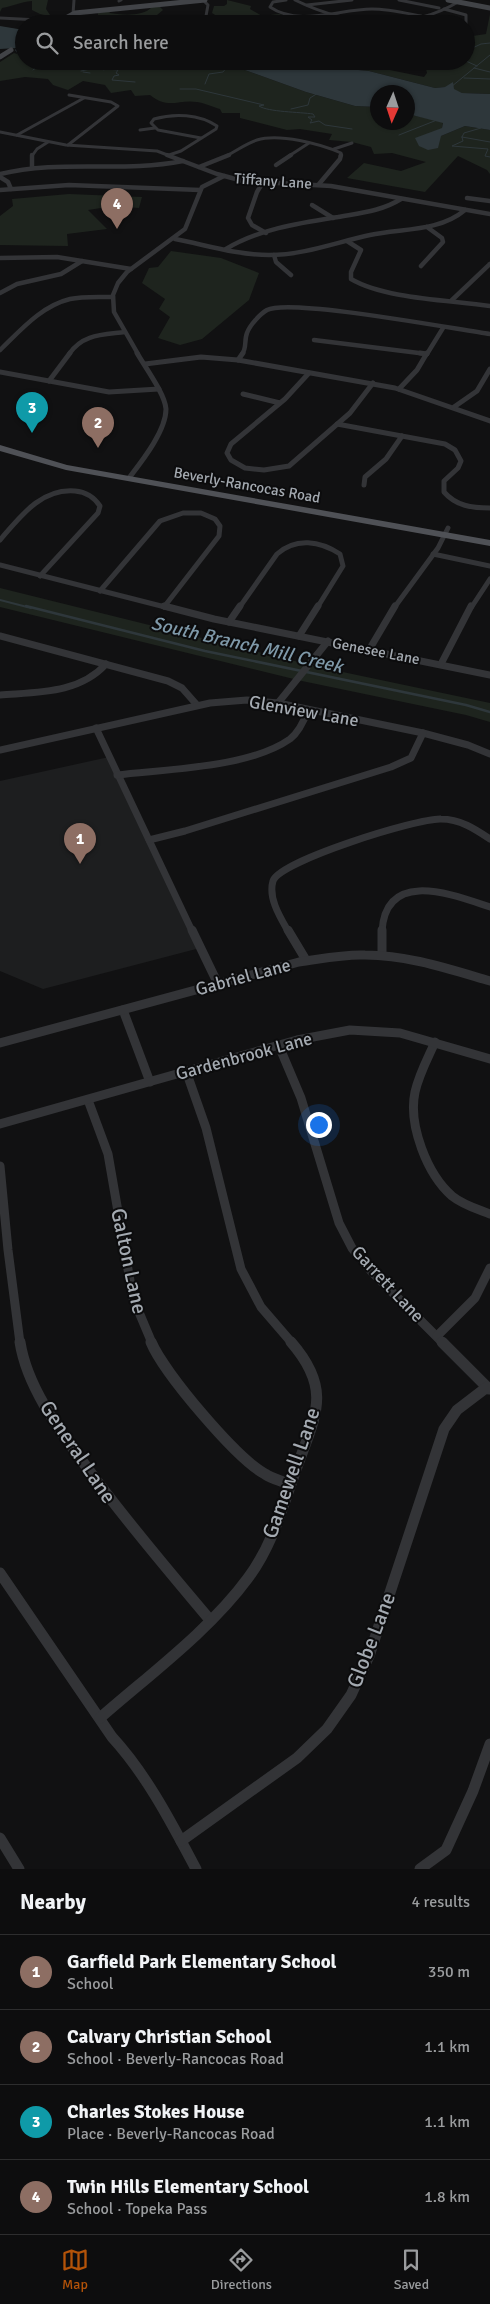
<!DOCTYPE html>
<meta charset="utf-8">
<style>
body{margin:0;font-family:Signika,sans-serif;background:#1b1b1c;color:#f1f3f6}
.compass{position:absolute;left:370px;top:85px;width:45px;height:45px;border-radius:50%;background:#0d0d0e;box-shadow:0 1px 4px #0004;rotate:183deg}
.you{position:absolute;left:318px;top:1124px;width:18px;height:18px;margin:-12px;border:4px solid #fff;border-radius:50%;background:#1a73e8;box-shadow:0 0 0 8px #1a73e833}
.badge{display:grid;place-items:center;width:32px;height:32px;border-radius:50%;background:#b45309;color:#fff;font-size:16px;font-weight:700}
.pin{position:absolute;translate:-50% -41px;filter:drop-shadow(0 1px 2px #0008)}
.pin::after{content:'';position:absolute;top:26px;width:18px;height:15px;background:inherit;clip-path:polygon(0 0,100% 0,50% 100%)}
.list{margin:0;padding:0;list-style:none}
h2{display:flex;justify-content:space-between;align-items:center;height:65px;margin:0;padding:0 20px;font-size:21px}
h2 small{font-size:16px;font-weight:400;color:#9a9c9e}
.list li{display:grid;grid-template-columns:32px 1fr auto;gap:15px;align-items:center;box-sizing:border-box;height:75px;padding:0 20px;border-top:1px solid #2d2d2e}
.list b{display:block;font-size:19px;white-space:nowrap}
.list p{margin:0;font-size:16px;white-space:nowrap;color:#9a9c9e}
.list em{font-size:16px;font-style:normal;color:#9a9c9e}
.icon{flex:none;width:28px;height:28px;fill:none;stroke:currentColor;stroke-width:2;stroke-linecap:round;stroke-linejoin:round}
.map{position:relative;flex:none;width:490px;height:1869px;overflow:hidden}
.search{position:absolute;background:#0d0d0e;box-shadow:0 1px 4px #0004;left:15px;right:15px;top:15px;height:55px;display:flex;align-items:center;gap:12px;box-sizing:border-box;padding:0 18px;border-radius:28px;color:#9a9c9e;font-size:19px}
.sheet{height:365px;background:#0d0d0e}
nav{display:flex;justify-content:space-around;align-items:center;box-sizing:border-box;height:70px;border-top:1px solid #2d2d2e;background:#0d0d0e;font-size:14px;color:#9a9c9e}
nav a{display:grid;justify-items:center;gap:2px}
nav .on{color:#b45309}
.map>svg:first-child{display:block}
</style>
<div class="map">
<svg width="490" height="1869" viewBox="0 0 490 1869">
<rect width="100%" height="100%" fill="#111112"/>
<polygon fill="#1d1e1f" points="109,757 200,948 43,989 0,971 0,781"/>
<g fill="#1e241e">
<path d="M 0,0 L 48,0 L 46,9 L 50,15 L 61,16 L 57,18 L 40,14 L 32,10 L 32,1 C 20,2 13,6 2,8 L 0,12 Z"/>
<polygon points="227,0 251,6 250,9 262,16 279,14 290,17 301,24 326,23 336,20 356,24 229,24 212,13 214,6 224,6 227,4"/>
<path d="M 159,6 L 163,10 L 157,15 L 158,19 L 155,24 L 96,24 L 92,19 L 98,17 L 98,13 L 113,10 L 109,13 C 121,15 143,17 152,7 Z"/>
<polygon points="490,14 490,94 462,93 445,87 435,88 369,71 327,67 319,61 346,61 424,77 427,73 425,65 420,63 410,63 466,61 466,37 486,34"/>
<path d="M 14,53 L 24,56 L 24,61 L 79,61 L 242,69 L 306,92 L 355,106 L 377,107 L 378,122 L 408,122 L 408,114 L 443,122 L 441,136 L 465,126 L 490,130 L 490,174 L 487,170 L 458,156 L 425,192 L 347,178 L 364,163 L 401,171 L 426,162 L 392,153 L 374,154 L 371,147 L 352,142 L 329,140 L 332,134 L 300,129 L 287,130 L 240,118 L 240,113 L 222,113 L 220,109 C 213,107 205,103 197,102 C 178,99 169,110 150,95 L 135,96 L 131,90 L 111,93 L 105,85 L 83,81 L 68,90 L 53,85 L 48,79 L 25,77 L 0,81 L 0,62 Z"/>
<polygon points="69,194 142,197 139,208 125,207 116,214 105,214 101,208 88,210 107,229 67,234 68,246 0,245 0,216 13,206 12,199"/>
<polygon points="171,251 221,258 259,273 249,300 202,339 180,345 158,338 170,317 159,309 165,299 142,283 149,268 158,267"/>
<polygon points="0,588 319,667 490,703 490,722 466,715 302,681 0,607"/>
</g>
<g fill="#2e373b">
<polygon points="0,26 24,30 24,56 18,54 15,50 17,48 0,49"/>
<polygon points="79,61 319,61 327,67 369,71 435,88 445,87 453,82 454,89 462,93 490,94 490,130 465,126 441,136 438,148 428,150 419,146 415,138 442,128 443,123 408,114 408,92 378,92 377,107 355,106 306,92 242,69"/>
</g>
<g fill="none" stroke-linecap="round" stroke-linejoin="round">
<g stroke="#2e373b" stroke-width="1">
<polyline points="466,51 481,44 490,43"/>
<polyline points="466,61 477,66"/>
<polyline points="474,68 490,72"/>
<polyline points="33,70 42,63 40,61"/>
<polyline points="104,70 106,65 113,61"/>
<polyline points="81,71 95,68 118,70 116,73 119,75 114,76 112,80 135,82"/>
<polyline points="83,72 90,73"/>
<polyline points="464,78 490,79"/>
<polyline points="205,84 209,74 223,72 227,67"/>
<polyline points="451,87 490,55"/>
<path d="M 180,89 L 196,89 L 264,105 L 259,106 C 268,112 300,112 313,114 L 315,117 L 308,117 L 312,120 L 310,123 L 319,121 L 325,125 L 352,129"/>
<polyline points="291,109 308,105 310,98 318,93"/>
<polyline points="399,135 437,120"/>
<polyline points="462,137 463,141 452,146 488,149 485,156 490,157"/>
<polyline points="462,137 464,133 481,128"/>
<polyline points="462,137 490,142"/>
</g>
<polyline stroke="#2e373b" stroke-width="2" points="0,600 31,608"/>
<polyline stroke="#2e373b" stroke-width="2.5" points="26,606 205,651 466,705 490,712"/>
<g stroke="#333437" stroke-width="3">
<polyline points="203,0 208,5 206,16 212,23"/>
<path d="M 286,0 L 273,2 L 270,7 C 299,27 339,9 372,9 C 388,9 405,13 421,16"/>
<path d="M 295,0 C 345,25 408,32 458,2"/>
<polyline points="399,0 439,8"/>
<polyline points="119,1 121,0"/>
<polyline points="307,5 352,0"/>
<polyline points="444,9 466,15 466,28"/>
<polyline points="73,14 74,0"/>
<polyline points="0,18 59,21"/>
<polyline points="391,61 417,65"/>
<polyline points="140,130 155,128"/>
<polyline points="0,132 66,145 157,151 170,156"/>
<polyline points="17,135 84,98"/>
<polyline points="68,145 118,106 111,102 69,95"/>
<polyline points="334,149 352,143"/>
<path d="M 169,155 L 181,151 L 216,129 L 217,126 C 199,114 174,113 154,119 L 151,123 L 158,130 L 201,138"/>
<polyline points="32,156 37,149 48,142"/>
<path d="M 226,156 C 236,151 247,143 257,140 C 279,133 321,144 341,153 L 340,156"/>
<polyline points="289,156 309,143"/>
</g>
<g stroke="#333437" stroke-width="4.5">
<polyline points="167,155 217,174 243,181 331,186 490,214"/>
<polyline points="276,165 291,155"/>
<polyline points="199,167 229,155"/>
<polyline points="32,168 32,155"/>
<path d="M 0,174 C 60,159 122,173 183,161"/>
<polyline points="0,177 8,182 11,189"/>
<polyline points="263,182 257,192 248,218 252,225 266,233"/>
<polyline points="319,184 340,159 341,155"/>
<polyline points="0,190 69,185 200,190"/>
<polyline points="467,198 490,201"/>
<polyline points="312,205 333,218"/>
<path d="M 175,239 C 206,245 237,255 269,255 C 304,255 337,242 370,235 C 402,228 439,232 465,210"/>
<path d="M 347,241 L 361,250 L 351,272 L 351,279 C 385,299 450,300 490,306"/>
<path d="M 226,249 C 259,229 300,223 338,217 C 360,213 382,211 401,199"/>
<polyline points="274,255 276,262 291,275"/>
<polyline points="0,258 57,257 131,269"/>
<polyline points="421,266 443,242 442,238 427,227"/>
<polyline points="0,293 17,284 61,274 82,261"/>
<polyline points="452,300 490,264"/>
<polyline points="314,340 427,354"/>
<path d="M 0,350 C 20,331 41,306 70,299 C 83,296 99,297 113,297"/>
<path d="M 69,354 C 83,334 102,335 125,332"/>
<polyline points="138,354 114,312 113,295 118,283 127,272 185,229 202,187 224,176"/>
<path d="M 242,354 C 247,348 244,340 247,333 C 250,325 260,314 267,310 C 290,298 454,329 490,334"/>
<polyline points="427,354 443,328"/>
</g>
<g stroke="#333437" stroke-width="5">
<polyline points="420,353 427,354"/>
<polyline points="238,360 243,353"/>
<polyline points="145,364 201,357 238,360 395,388 490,421"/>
<polyline points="0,372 109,392 159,389"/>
<polyline points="309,373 285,399 231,444 227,453 231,460 245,468 264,470 289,466 350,413 373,383"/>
<polyline points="49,381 70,353"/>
<polyline points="399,389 417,370 427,353"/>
<polyline points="243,394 280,403"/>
<polyline points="454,407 477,391 490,369"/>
<path d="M 337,424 L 445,444 L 455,450 L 461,461 L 458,468 L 444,481 L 444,492 C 456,506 472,508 490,508"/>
<path d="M 129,478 C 142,461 166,431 166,409 C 165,394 145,367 137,353"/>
<polyline points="364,485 365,477 386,459 402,436"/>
<path d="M 0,540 C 20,517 41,488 75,491 C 86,492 94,497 100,506 L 98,513 L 40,576"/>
<polyline points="433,554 490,566"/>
<polyline points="0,565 169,608"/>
<polyline points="100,591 160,521 183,513 201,513 215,519 220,526 219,536 164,607"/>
<path d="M 239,608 L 277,554 C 296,537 320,541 340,554 L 343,566 L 317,608"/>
<polyline points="394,608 438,548 448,528"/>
<polyline points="471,608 490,579"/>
</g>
<g stroke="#333437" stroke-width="7">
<polyline points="164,606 214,619 490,675"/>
<polyline points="229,622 240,606"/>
<polyline points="0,636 168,681 182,688 197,705"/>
<polyline points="299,636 318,606"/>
<polyline points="369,650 395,606"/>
<polyline points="441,664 471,606"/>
<path d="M 0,695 C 37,692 79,694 106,664"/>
<polyline points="278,703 328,641"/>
<polyline points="96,728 192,931"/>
<polyline points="0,750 210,703 247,700 278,703 423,733 468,745 490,754"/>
<path d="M 117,775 C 166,769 249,768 290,739 C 299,732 304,721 308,710"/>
<polyline points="149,840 185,831 391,767 411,758 423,733"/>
<path d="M 288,931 C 280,917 268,898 273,881 C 279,861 418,818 441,819 C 460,819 475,829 490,839"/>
<path d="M 382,931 C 386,868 453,895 490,907"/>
</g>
<g stroke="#333437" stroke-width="9">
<polyline points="192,930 218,984"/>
<polyline points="288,930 306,960"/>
<polyline points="382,930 382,955"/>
<polyline points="123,1010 150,1082"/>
<path d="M 435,1042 C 428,1058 419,1074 415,1092 C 408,1125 427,1174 452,1196 C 463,1205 477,1209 490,1214"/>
<path d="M 0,1043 L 299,962 C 321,959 343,954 365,955 C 408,955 449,969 490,981"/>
<polyline points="279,1046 301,1098 339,1223 352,1248 372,1272 443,1343"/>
<polyline points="186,1071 206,1128 241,1269 261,1307 292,1343"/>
<polyline points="88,1100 108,1154 133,1298 152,1343"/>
<polyline points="0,1124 297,1040 350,1030 400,1033 490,1059"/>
<polyline points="0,1166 8,1250 20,1343"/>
<polyline points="437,1336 475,1298 490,1268"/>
</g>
<g stroke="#333437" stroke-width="11">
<path d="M 20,1342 C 27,1388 61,1432 88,1469 C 126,1521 168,1570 210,1620"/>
<path d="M 151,1342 C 164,1373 236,1458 265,1474 C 273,1479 282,1481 290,1485"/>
<polyline points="442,1342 489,1389"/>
<path d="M 0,1573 L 112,1737 C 147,1775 172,1824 196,1869"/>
<path d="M 100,1718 C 149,1675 210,1630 248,1578 C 273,1545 284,1502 298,1464 C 317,1413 331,1388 291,1342"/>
<polyline points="0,1838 19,1869"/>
<polyline points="181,1841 297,1758 327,1729 351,1695 369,1656 444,1429 457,1410 487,1387"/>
<polyline points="420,1869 446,1850 473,1791 490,1744"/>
</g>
<g stroke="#414347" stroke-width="5">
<polyline points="448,0 490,8"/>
<polyline points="55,24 75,13 205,0"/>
<polyline points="0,57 11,50"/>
</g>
<polygon fill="#4f5156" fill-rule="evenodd" points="0,445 67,465 490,540 490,546 66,470 0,451"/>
</g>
<g text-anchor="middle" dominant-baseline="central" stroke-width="4" stroke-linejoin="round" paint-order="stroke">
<g font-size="15" fill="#a4aab1" stroke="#0c0c0d">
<text transform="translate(273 181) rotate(4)">Tiffany Lane</text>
<text transform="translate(247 485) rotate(10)">Beverly-Rancocas Road</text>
<text transform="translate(376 651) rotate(11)">Genesee Lane</text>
</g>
<g font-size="18" fill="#a4aab1" stroke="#0c0c0d">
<text transform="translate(304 711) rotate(10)">Glenview Lane</text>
<text transform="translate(243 977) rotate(-15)">Gabriel Lane</text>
<text transform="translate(244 1056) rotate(-15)">Gardenbrook Lane</text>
<text transform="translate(388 1284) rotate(47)">Garrett Lane</text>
</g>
<g font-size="19" font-style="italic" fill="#7f99a9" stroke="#0c0c0d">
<text transform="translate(247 645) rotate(13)">South Branch Mill Creek</text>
</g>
<g font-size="21" fill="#a4aab1" stroke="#0c0c0d">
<text transform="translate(129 1261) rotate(78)">Galton Lane</text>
<text transform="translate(78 1452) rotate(56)">General Lane</text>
<text transform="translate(291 1473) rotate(-71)">Gamewell Lane</text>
<text transform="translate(371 1640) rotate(-69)">Globe Lane</text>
</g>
</g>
</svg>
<svg class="compass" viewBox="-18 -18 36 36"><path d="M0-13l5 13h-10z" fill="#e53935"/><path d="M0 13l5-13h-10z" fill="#9a9c9e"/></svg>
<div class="you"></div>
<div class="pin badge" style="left:80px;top:864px;background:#8d6e63">1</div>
<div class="pin badge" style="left:98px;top:448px;background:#8d6e63">2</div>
<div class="pin badge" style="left:32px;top:433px;background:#0f9aa8">3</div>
<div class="pin badge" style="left:117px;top:229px;background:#8d6e63">4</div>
<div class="search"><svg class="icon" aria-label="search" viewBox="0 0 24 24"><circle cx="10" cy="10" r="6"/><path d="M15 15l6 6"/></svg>Search here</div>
</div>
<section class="sheet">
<h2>Nearby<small>4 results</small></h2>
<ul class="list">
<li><span class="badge" style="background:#8d6e63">1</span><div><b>Garfield Park Elementary School</b><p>School</p></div><em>350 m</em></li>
<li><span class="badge" style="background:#8d6e63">2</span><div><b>Calvary Christian School</b><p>School · Beverly-Rancocas Road</p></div><em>1.1 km</em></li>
<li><span class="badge" style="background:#0f9aa8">3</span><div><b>Charles Stokes House</b><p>Place · Beverly-Rancocas Road</p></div><em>1.1 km</em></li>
<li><span class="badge" style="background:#8d6e63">4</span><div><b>Twin Hills Elementary School</b><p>School · Topeka Pass</p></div><em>1.8 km</em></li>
</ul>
</section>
<nav>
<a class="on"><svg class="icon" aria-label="map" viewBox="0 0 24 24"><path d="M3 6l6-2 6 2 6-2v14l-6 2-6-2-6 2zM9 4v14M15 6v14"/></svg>Map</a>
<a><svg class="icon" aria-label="directions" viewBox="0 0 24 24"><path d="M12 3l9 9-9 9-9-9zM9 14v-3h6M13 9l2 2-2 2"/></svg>Directions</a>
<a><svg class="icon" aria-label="saved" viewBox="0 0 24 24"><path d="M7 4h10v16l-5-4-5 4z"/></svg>Saved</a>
</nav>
